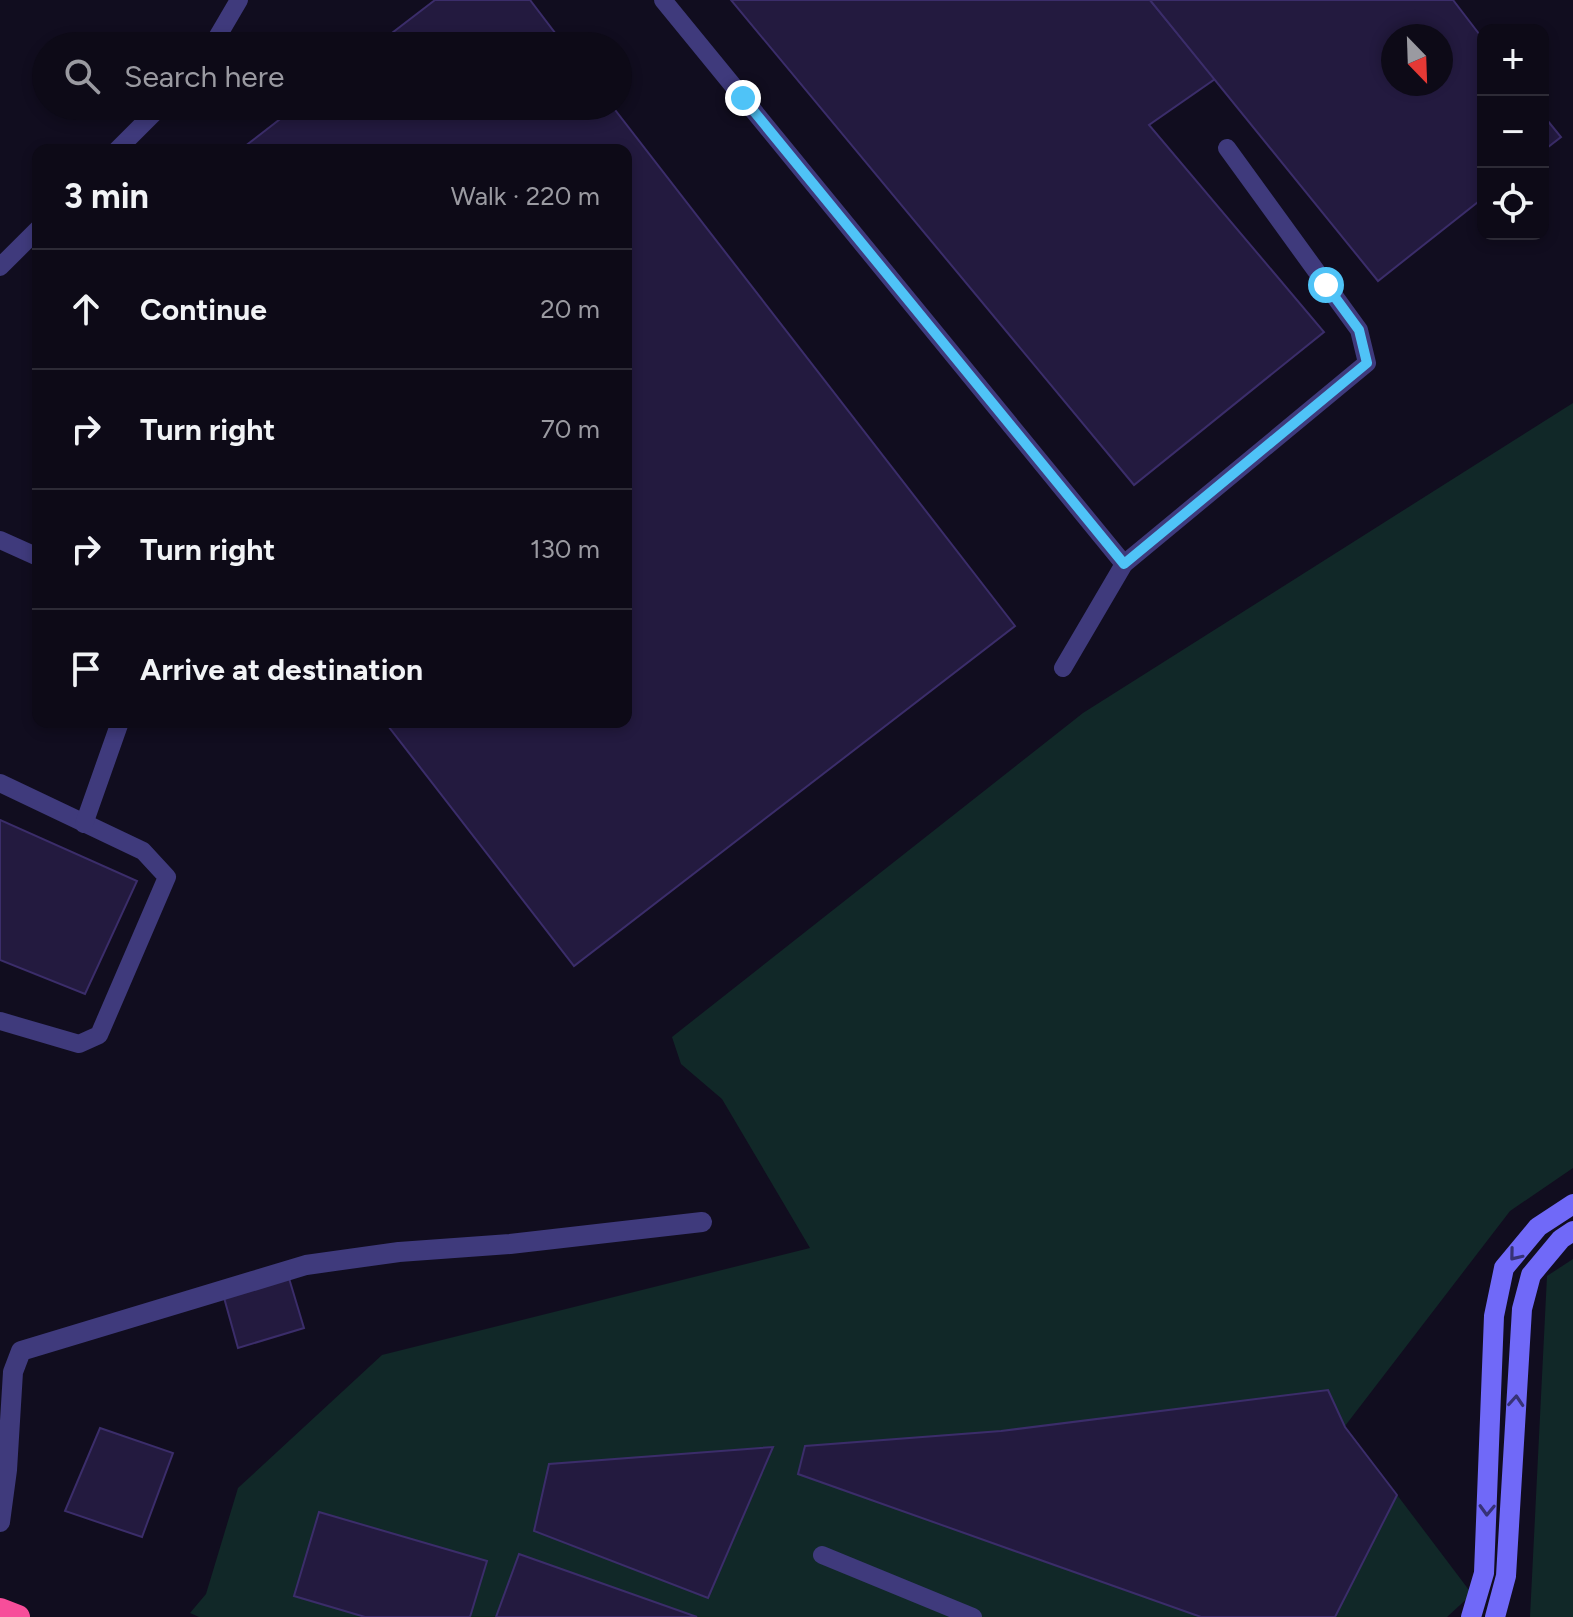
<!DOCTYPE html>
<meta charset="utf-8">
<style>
body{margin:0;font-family:Figtree,sans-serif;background:#161320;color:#f1f3f6}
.controls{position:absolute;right:24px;top:24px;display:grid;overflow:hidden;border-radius:16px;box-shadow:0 4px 12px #0003}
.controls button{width:72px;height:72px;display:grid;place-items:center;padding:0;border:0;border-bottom:2px solid #2d2b36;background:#0d0a17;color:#f1f3f6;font:40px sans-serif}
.compass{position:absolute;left:1381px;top:24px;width:72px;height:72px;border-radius:50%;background:#0d0a17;box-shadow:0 4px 12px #0003;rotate:157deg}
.stop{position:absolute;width:24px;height:24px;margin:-18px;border:6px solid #4fc3f7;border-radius:50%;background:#fff}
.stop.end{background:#4fc3f7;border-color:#fff;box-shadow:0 2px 8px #0008}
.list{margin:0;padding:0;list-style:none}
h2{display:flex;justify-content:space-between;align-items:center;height:104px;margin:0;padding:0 32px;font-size:34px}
h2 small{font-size:26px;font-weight:400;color:#9a9aa1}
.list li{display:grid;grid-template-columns:52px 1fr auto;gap:24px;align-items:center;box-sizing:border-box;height:120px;padding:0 32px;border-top:2px solid #2d2b36}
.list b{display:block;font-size:30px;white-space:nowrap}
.list em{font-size:26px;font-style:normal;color:#9a9aa1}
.icon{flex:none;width:44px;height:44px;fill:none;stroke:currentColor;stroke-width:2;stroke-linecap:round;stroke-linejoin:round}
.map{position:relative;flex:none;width:1573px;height:1617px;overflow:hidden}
.search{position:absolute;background:#0d0a17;box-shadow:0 4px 12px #0003;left:32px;top:32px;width:600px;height:88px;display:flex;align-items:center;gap:20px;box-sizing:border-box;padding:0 28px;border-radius:44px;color:#9a9aa1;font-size:30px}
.panel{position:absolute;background:#0d0a17;box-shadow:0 4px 12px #0003;left:32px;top:144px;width:600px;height:584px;border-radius:16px}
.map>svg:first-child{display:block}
</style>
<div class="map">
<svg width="1573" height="1617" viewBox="0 0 1573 1617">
<rect width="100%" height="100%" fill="#110d1f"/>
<g fill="#112828">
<polygon points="1573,403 1573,1168 1510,1211 1345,1426 1472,1594 1447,1617 199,1617 190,1613 206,1594 238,1488 382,1355 810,1248 722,1099 681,1064 672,1037 1083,713"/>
<polygon points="1573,1259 1573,1617 1530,1617 1547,1276"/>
</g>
<g fill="#231a3f" stroke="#3b2d6a" stroke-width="2" fill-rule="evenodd">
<polygon points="435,0 530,0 565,46 375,46"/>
<polygon points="731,0 1150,0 1215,79 1149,125 1324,332 1134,485"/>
<path d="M 1150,0 L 1453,0 L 1483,39 L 1483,198 L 1378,281 ZM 1393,36 L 1441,36 L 1441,84 L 1393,84 Z"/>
<polygon points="297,106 612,106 1015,626 574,966 385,722 626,722 626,150 240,150"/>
<polygon points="1543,115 1561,137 1543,151"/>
<polygon points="0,820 137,881 85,994 0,960"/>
<polygon points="288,1275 304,1328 238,1348 223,1294"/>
<polygon points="1328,1390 1345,1427 1397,1495 1335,1617 1201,1617 798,1474 805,1446 1001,1431"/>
<polygon points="100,1428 173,1453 142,1537 65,1511"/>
<polygon points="773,1447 708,1598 534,1531 549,1464"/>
<polygon points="319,1512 487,1561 470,1617 365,1617 294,1596"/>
<polygon points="519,1554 697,1617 496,1617"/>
</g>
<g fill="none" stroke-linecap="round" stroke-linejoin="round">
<g stroke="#3f3a7c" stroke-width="18">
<polyline points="663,0 1124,564"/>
<polyline points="212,46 239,0"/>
<polyline points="117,150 161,106"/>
<polyline points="0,267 38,229"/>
<polyline points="0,540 38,557"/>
<polyline points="1063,668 1124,564 1367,363 1359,330 1227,148"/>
<polyline points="0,783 143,851 167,877 99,1035 79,1044 0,1021"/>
<polyline points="84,824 120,722"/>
<polyline points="822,1555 973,1617"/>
</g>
<polyline stroke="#3f3a7c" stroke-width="20" points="0,1522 7,1470 13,1372 21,1351 306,1265 399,1252 510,1244 702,1222"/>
<g stroke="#7069f8" stroke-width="20">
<polyline points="1471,1617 1484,1573 1494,1316 1504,1268 1538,1227 1573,1204"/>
<polyline points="1495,1617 1506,1576 1522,1309 1531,1275 1561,1239 1573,1231"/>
</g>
<polyline stroke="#f74e9a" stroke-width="24" points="0,1610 18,1617"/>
</g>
<defs><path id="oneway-chevron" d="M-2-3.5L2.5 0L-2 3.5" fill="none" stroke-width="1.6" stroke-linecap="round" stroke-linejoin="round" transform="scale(2)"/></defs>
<g stroke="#373276">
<use href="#oneway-chevron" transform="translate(1515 1255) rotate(129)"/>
<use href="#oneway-chevron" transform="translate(1516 1401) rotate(-86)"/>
<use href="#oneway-chevron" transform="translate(1487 1510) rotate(92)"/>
</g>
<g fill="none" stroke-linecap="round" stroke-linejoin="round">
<polyline stroke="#4fc3f7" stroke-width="10" points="743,98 1124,564 1367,363 1359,330 1326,285"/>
</g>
</svg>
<div class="controls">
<button>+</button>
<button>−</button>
<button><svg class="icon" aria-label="locate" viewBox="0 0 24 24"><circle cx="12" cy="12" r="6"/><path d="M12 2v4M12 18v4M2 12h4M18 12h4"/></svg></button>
</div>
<svg class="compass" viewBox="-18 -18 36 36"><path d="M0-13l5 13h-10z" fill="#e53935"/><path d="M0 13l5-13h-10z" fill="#9a9aa1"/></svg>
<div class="stop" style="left:1326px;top:285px"></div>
<div class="stop end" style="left:743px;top:98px"></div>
<div class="search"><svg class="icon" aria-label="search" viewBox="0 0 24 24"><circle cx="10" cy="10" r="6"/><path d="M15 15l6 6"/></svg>Search here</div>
<section class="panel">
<h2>3 min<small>Walk · 220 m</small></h2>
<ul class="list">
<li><svg class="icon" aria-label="ahead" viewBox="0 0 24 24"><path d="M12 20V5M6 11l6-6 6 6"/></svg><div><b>Continue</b></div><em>20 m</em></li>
<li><svg class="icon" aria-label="right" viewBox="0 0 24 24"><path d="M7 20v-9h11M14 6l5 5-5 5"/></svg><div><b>Turn right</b></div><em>70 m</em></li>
<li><svg class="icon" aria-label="right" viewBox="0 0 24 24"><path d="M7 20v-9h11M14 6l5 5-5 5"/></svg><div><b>Turn right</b></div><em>130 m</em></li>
<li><svg class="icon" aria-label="arrive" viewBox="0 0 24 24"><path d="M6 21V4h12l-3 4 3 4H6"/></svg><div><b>Arrive at destination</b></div></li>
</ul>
</section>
</div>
